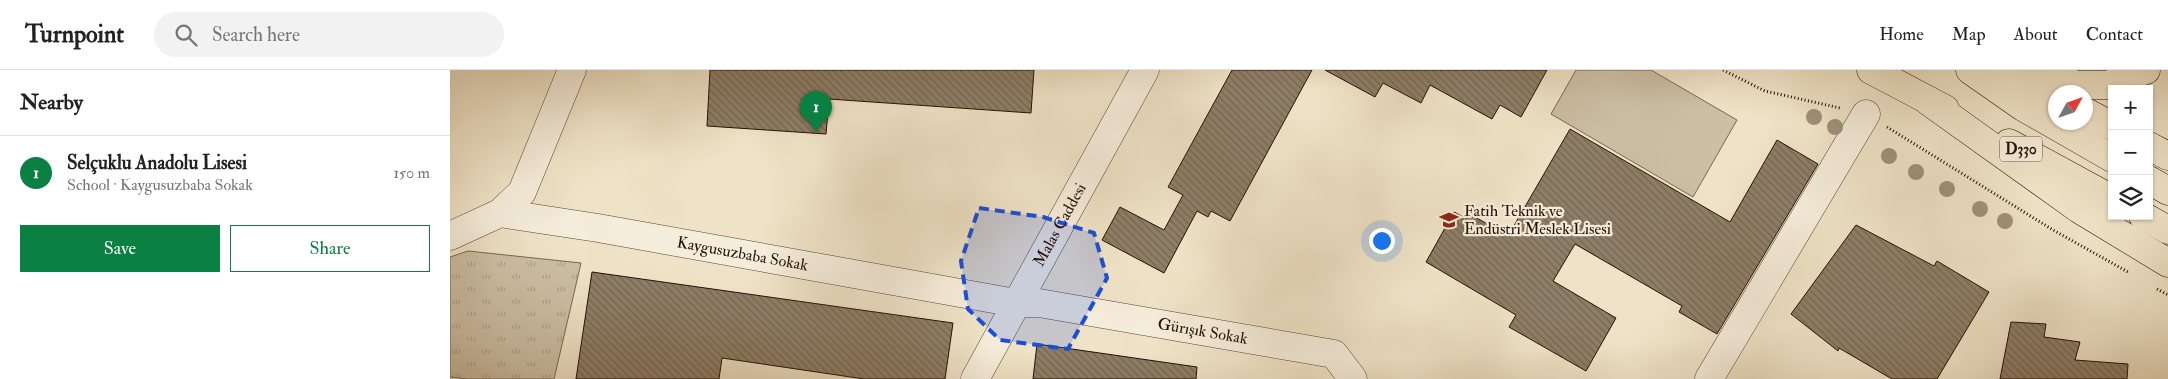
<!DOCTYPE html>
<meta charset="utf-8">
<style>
body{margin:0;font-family:"IM FELL Double Pica",serif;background:#f2f2f2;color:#222}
.controls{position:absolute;right:15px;top:15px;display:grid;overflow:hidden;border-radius:0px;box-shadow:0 1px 4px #0004}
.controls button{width:45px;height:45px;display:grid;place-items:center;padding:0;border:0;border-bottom:1px solid #e0e0e0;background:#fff;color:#222;font:25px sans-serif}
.compass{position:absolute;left:1598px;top:15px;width:45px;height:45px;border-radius:50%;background:#fff;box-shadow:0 1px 4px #0004;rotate:50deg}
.you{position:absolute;left:931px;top:170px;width:18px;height:18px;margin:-12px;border:4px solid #fff;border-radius:50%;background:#1a73e8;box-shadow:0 0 0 8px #1a73e833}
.badge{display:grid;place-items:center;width:32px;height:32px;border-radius:50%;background:#0b8043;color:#fff;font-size:16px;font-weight:700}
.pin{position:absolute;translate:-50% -41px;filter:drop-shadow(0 1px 2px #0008)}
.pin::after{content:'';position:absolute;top:26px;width:18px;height:15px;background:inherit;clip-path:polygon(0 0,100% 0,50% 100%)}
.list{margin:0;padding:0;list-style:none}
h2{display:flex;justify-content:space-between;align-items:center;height:65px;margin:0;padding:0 20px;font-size:21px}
h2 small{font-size:16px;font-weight:400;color:#767676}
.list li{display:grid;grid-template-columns:32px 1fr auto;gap:15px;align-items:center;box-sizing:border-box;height:75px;padding:0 20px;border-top:1px solid #e0e0e0}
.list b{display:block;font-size:19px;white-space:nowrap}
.list p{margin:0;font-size:16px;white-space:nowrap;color:#767676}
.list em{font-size:16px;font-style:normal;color:#767676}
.actions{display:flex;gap:10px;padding:15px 20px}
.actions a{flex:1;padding:11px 0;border:1px solid #0b8043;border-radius:0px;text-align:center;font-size:18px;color:#0b8043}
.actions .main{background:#0b8043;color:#fff}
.icon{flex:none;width:28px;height:28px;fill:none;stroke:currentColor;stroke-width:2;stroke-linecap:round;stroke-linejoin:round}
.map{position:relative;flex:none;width:1718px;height:309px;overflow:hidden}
header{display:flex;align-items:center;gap:30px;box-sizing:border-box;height:70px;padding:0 25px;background:#fff;border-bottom:1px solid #e0e0e0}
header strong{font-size:24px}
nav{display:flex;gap:28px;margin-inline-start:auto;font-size:18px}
.search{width:350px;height:45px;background:#f2f2f2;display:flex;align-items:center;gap:12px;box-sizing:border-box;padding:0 18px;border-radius:28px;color:#767676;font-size:19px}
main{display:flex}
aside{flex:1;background:#fff}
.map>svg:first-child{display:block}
</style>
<header>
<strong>Turnpoint</strong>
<div class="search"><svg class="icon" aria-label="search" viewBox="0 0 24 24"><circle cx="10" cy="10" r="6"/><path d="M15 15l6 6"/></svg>Search here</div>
<nav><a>Home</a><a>Map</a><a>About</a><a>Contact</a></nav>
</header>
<main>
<aside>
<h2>Nearby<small></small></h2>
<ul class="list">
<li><span class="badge">1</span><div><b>Selçuklu Anadolu Lisesi</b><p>School · Kaygusuzbaba Sokak</p></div><em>150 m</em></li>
</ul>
<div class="actions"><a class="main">Save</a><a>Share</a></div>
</aside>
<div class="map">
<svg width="1718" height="309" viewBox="0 0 1718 309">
<defs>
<pattern id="park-tufts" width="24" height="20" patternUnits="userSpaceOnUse" patternTransform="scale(1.25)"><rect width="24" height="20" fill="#ccbfa5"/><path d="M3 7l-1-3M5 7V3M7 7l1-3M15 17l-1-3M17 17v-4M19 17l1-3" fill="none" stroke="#afa38c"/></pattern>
<pattern id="building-back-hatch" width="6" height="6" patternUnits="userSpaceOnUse" patternTransform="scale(1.25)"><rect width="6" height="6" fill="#8e7e68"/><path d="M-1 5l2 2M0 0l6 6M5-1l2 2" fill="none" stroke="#746653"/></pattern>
</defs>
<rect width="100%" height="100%" fill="#efe3c7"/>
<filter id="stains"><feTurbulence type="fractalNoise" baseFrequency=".004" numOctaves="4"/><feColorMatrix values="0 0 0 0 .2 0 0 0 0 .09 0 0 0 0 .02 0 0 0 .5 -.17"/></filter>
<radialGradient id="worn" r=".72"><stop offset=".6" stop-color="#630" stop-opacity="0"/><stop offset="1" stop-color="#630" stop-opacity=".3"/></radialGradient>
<polygon fill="url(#park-tufts)" stroke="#786853" points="18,181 131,193 104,309 17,309 0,307 0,187"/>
<polygon fill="#ccbfa5" stroke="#786853" points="1126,0 1201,0 1287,50 1243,127 1101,44"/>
<g fill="url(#building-back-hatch)" stroke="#241001">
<polygon points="260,0 584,0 581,43 379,29 376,64 257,56"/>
<polygon points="782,0 862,0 780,151 761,141 758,147 747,141 714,203 652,170 670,137 714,160 733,125 718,117"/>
<polygon points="875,0 1097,0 1071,47 1050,35 1042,49 980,15 971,33 933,13 925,27"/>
<polygon points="1120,59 1280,152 1327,70 1368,94 1267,264 1229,242 1232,236 1125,174 1103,211 1166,248 1136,301 1059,257 1066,245 976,192 1004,142 1017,149 1020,144 1058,166"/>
<polygon points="1406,155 1484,196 1487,191 1539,222 1487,309 1442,309 1389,278 1388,281 1341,244"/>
<polygon points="142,202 503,253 495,309 414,309 272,288 269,309 126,309"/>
<polygon points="1561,252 1596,254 1594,267 1630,272 1625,290 1678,294 1677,309 1550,309"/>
<polygon points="587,274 747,297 746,309 583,309"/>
</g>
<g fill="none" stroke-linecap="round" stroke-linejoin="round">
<g stroke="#574532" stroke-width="29">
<g id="minor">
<polyline points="50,143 72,122 122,0"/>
<path id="s1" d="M 0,166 L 50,143 L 148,158 L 566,233 L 589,233 L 884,284 L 903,309"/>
<path id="s2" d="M 525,309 L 695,0"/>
<polyline points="1259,309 1416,44"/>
</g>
</g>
<g stroke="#241001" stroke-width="29">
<polyline id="major" points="1564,0 1629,15 1657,15 1696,0"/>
</g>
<g stroke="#241001" stroke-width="29">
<g id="highway">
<polyline points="1421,0 1495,39"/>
<polyline points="1520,0 1573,37 1662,88"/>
<polyline points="1540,0 1606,27"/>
<polyline points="1478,31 1629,139 1718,193"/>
<polyline points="1636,42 1662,56"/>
<polyline points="1559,73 1662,129"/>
<polyline points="1699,76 1718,86"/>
<polyline points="1699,110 1718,121"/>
<polyline points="1693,146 1718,160"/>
</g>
</g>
<g stroke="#241001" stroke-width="3" stroke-dasharray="1 2.5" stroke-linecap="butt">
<polyline points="1273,0 1315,21 1390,38"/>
<polyline points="1437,57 1603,160 1678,202"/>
<polyline points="1707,219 1718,225"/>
</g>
<use href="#minor" stroke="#f5eddb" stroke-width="28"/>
<use href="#major" stroke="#efe3c7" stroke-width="28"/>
<use href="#highway" stroke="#efe3c7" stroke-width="28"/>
</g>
<g fill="#a09079">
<circle cx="1364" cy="47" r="8"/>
<circle cx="1385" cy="57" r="8"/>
<circle cx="1439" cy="86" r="8"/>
<circle cx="1466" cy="102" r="8"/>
<circle cx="1497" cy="119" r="8"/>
<circle cx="1530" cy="139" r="8"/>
<circle cx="1555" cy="151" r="8"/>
</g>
<path fill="#1d4ed8" fill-opacity="0.2" stroke="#1d4ed8" stroke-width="4" stroke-dasharray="10 6" stroke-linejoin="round" d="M 529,138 L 593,147 L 644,163 L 657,208 L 618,279 L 550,270 L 518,239 L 511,191 Z"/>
<defs>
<g id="school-bare" transform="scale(1.5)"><path d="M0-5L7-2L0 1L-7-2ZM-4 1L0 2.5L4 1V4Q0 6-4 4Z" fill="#8f2418" stroke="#f5eddb" stroke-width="2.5" paint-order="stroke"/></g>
</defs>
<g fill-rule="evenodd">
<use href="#school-bare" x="999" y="150"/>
</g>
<g text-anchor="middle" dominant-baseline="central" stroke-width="4.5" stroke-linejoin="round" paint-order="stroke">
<rect fill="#f5eddb" stroke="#635242" stroke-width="1" x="1550" y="66.5" width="42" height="25" rx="4"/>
<g font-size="15" font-weight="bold" fill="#241001">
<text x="1571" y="79">D330</text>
</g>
<g font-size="16" fill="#241001" stroke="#f5eddb" text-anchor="start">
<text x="1014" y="141">Fatih Teknik ve<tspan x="1014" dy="18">Endüstri Meslek Lisesi</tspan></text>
</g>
<g font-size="16" fill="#241001" stroke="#f5eddb">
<text stroke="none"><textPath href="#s2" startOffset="176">Malas Caddesi</textPath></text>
<text stroke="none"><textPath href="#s1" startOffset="301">Kaygusuzbaba Sokak</textPath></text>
<text stroke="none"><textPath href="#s1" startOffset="768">Gürışık Sokak</textPath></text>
</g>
</g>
<rect width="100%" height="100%" filter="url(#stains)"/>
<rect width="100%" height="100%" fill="url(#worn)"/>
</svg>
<div class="controls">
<button>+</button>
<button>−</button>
<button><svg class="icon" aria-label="layers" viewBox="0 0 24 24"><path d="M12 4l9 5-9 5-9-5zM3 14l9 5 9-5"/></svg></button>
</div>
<svg class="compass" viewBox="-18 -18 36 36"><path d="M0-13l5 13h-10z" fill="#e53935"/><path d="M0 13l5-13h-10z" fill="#767676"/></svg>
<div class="you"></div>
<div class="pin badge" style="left:366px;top:62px">1</div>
</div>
</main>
